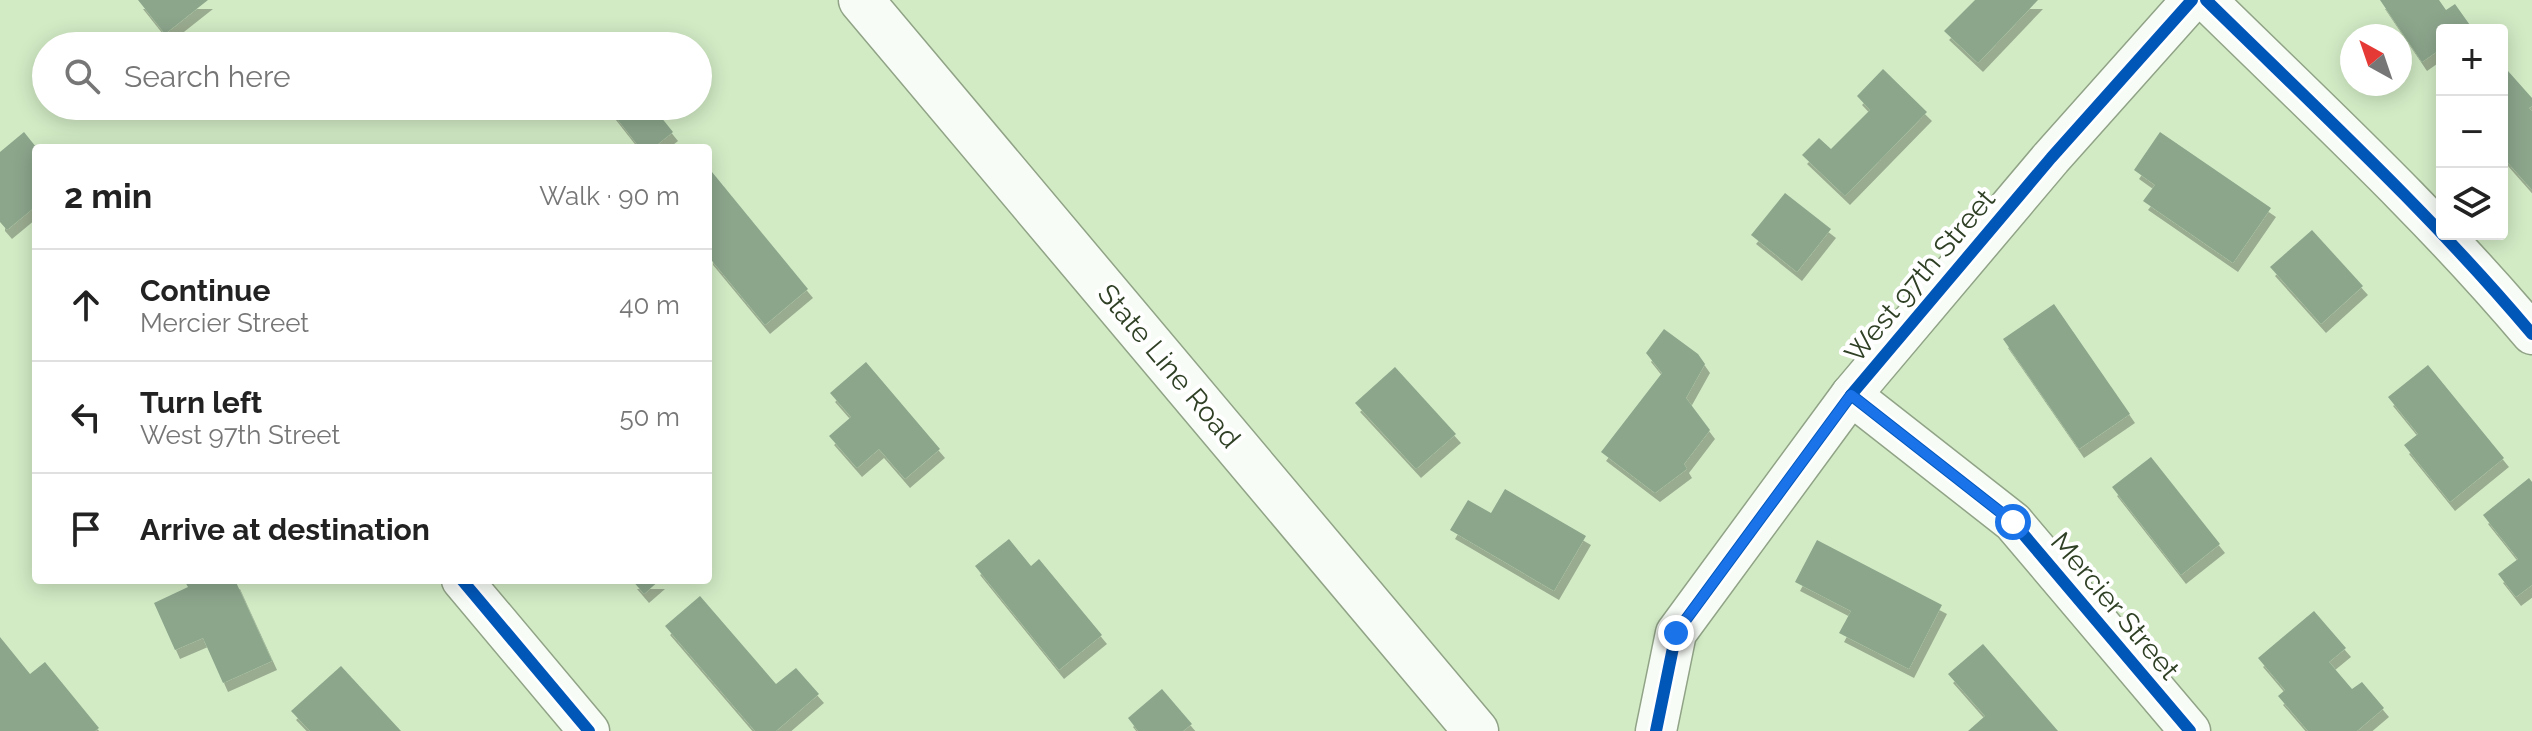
<!DOCTYPE html>
<meta charset="utf-8">
<style>
body{margin:0;font-family:Raleway,sans-serif;background:#f2f2f2;color:#222}
.controls{position:absolute;right:24px;top:24px;display:grid;overflow:hidden;border-radius:8px;box-shadow:0 4px 20px #0003}
.controls button{width:72px;height:72px;display:grid;place-items:center;padding:0;border:0;border-bottom:2px solid #e0e0e0;background:#fff;color:#222;font:40px sans-serif}
.compass{position:absolute;left:2340px;top:24px;width:72px;height:72px;border-radius:50%;background:#fff;box-shadow:0 4px 20px #0003;rotate:320deg}
.stop{position:absolute;width:24px;height:24px;margin:-18px;border:6px solid #1a73e8;border-radius:50%;background:#fff}
.stop.end{background:#1a73e8;border-color:#fff;box-shadow:0 2px 8px #0008}
.list{margin:0;padding:0;list-style:none}
h2{display:flex;justify-content:space-between;align-items:center;height:104px;margin:0;padding:0 32px;font-size:34px}
h2 small{font-size:26px;font-weight:400;color:#767676}
.list li{display:grid;grid-template-columns:52px 1fr auto;gap:24px;align-items:center;box-sizing:border-box;height:112px;padding:0 32px;border-top:2px solid #e0e0e0}
.list b{display:block;font-size:30px;white-space:nowrap}
.list p{margin:0;font-size:26px;white-space:nowrap;color:#767676}
.list em{font-size:26px;font-style:normal;color:#767676}
.icon{flex:none;width:44px;height:44px;fill:none;stroke:currentColor;stroke-width:2;stroke-linecap:round;stroke-linejoin:round}
.map{position:relative;flex:none;width:2532px;height:731px;overflow:hidden}
.search{position:absolute;background:#fff;box-shadow:0 4px 20px #0003;left:32px;top:32px;width:680px;height:88px;display:flex;align-items:center;gap:20px;box-sizing:border-box;padding:0 28px;border-radius:44px;color:#767676;font-size:30px}
.panel{position:absolute;background:#fff;box-shadow:0 4px 20px #0003;left:32px;top:144px;width:680px;height:440px;border-radius:8px}
.map>svg:first-child{display:block}
</style>
<div class="map">
<svg width="2532" height="731" viewBox="0 0 2532 731">
<defs>
<filter id="shadow"><feDropShadow dx="5" dy="9" stdDeviation="0" flood-color="#0004"/></filter>
</defs>
<rect width="100%" height="100%" fill="#d2ebc5"/>
<g fill="#8ca68c" filter="url(#shadow)">
<polygon points="138,0 208,0 165,34"/>
<polygon points="1975,0 2038,0 1978,63 1944,31"/>
<polygon points="2380,0 2439,0 2446,10 2455,4 2472,28 2468,30 2442,30 2442,48 2422,62"/>
<polygon points="1883,69 1927,112 1845,196 1802,155 1819,138 1831,149 1870,110 1857,96"/>
<polygon points="2508,71 2532,98 2532,106 2529,108 2532,111 2532,190 2502,156 2502,76"/>
<polygon points="607,106 652,106 673,132 653,148 640,148"/>
<polygon points="24,132 36,147 36,206 7,230 0,222 0,152"/>
<polygon points="2160,132 2271,208 2233,263 2143,201 2155,185 2134,170"/>
<polygon points="712,172 808,289 765,325 708,256 708,175"/>
<polygon points="1785,193 1831,229 1797,272 1751,235"/>
<polygon points="2312,230 2363,286 2321,324 2270,267"/>
<polygon points="2054,304 2130,414 2079,449 2003,339"/>
<polygon points="1664,329 1698,354 1705,364 1686,398 1710,430 1684,464 1687,469 1655,493 1601,452 1662,373 1646,353"/>
<polygon points="866,362 940,449 905,479 879,449 857,468 829,436 851,417 830,393"/>
<polygon points="2428,365 2504,458 2450,502 2404,445 2418,434 2388,397"/>
<polygon points="1395,367 1456,434 1416,469 1355,403"/>
<polygon points="2151,457 2220,544 2181,575 2112,487"/>
<polygon points="2529,478 2532,482 2532,585 2516,597 2498,574 2518,559 2483,515"/>
<polygon points="1505,489 1586,536 1554,591 1450,530 1468,500 1491,513"/>
<polygon points="1009,539 1031,566 1039,559 1102,635 1059,670 975,566"/>
<polygon points="1817,540 1942,605 1909,669 1839,633 1851,611 1795,582"/>
<polygon points="184,580 235,580 272,661 223,683 203,638 175,650 154,603 188,587"/>
<polygon points="632,580 660,580 644,594"/>
<polygon points="700,596 776,684 796,668 819,694 776,731 755,731 665,626"/>
<polygon points="2314,611 2346,648 2329,662 2352,689 2362,682 2384,708 2357,731 2308,731 2278,696 2285,690 2258,658"/>
<polygon points="0,637 30,674 45,662 99,728 95,731 0,731"/>
<polygon points="1983,644 2058,731 1968,731 1985,716 1948,674"/>
<polygon points="341,666 401,731 310,731 291,711"/>
<polygon points="1162,689 1192,724 1183,731 1138,731 1128,718"/>
</g>
<g fill="none" stroke-linecap="round" stroke-linejoin="round">
<g stroke="#90a386" stroke-width="43">
<g id="street">
<path d="M 2206,0 C 2317,109 2432,215 2532,334"/>
<polyline points="1851,395 2013,522 2190,731"/>
<polyline points="462,580 589,731"/>
<polyline points="1656,731 1676,633 1851,395 2051,158 2192,0"/>
</g>
</g>
<g stroke="#90a386" stroke-width="47">
<polyline id="secondary" points="861,0 1476,731"/>
</g>
<use href="#street" stroke="#f8fcf6" stroke-width="40"/>
<use href="#secondary" stroke="#f8fcf6" stroke-width="44"/>
<g stroke="#fff" stroke-width="17">
<g id="cycleway">
<path d="M 2206,0 C 2317,109 2432,215 2532,334"/>
<polyline points="1851,395 2013,522 2190,731"/>
<polyline points="462,580 589,731"/>
<polyline points="1656,731 1676,633 1851,395 2051,158 2192,0"/>
</g>
</g>
<use href="#cycleway" stroke="#0057b8" stroke-width="12"/>
</g>
<g fill="none" stroke-linecap="round" stroke-linejoin="round">
<polyline stroke="#1a73e8" stroke-width="10" points="1676,633 1851,395 2013,522"/>
</g>
<g text-anchor="middle" dominant-baseline="central" stroke-width="8" stroke-linejoin="round" paint-order="stroke">
<g font-size="28" fill="#2f4025" stroke="#fff">
<text transform="translate(1920 276) rotate(-50)">West 97th Street</text>
<text transform="translate(1169 366) rotate(50)">State Line Road</text>
<text transform="translate(2115 606) rotate(50)">Mercier Street</text>
</g>
</g>
</svg>
<div class="controls">
<button>+</button>
<button>−</button>
<button><svg class="icon" aria-label="layers" viewBox="0 0 24 24"><path d="M12 4l9 5-9 5-9-5zM3 14l9 5 9-5"/></svg></button>
</div>
<svg class="compass" viewBox="-18 -18 36 36"><path d="M0-13l5 13h-10z" fill="#e53935"/><path d="M0 13l5-13h-10z" fill="#767676"/></svg>
<div class="stop" style="left:2013px;top:522px"></div>
<div class="stop end" style="left:1676px;top:633px"></div>
<div class="search"><svg class="icon" aria-label="search" viewBox="0 0 24 24"><circle cx="10" cy="10" r="6"/><path d="M15 15l6 6"/></svg>Search here</div>
<section class="panel">
<h2>2 min<small>Walk · 90 m</small></h2>
<ul class="list">
<li><svg class="icon" aria-label="ahead" viewBox="0 0 24 24"><path d="M12 20V5M6 11l6-6 6 6"/></svg><div><b>Continue</b><p>Mercier Street</p></div><em>40 m</em></li>
<li><svg class="icon" aria-label="left" viewBox="0 0 24 24"><path d="M17 20v-9H6M10 6l-5 5 5 5"/></svg><div><b>Turn left</b><p>West 97th Street</p></div><em>50 m</em></li>
<li><svg class="icon" aria-label="arrive" viewBox="0 0 24 24"><path d="M6 21V4h12l-3 4 3 4H6"/></svg><div><b>Arrive at destination</b></div></li>
</ul>
</section>
</div>
